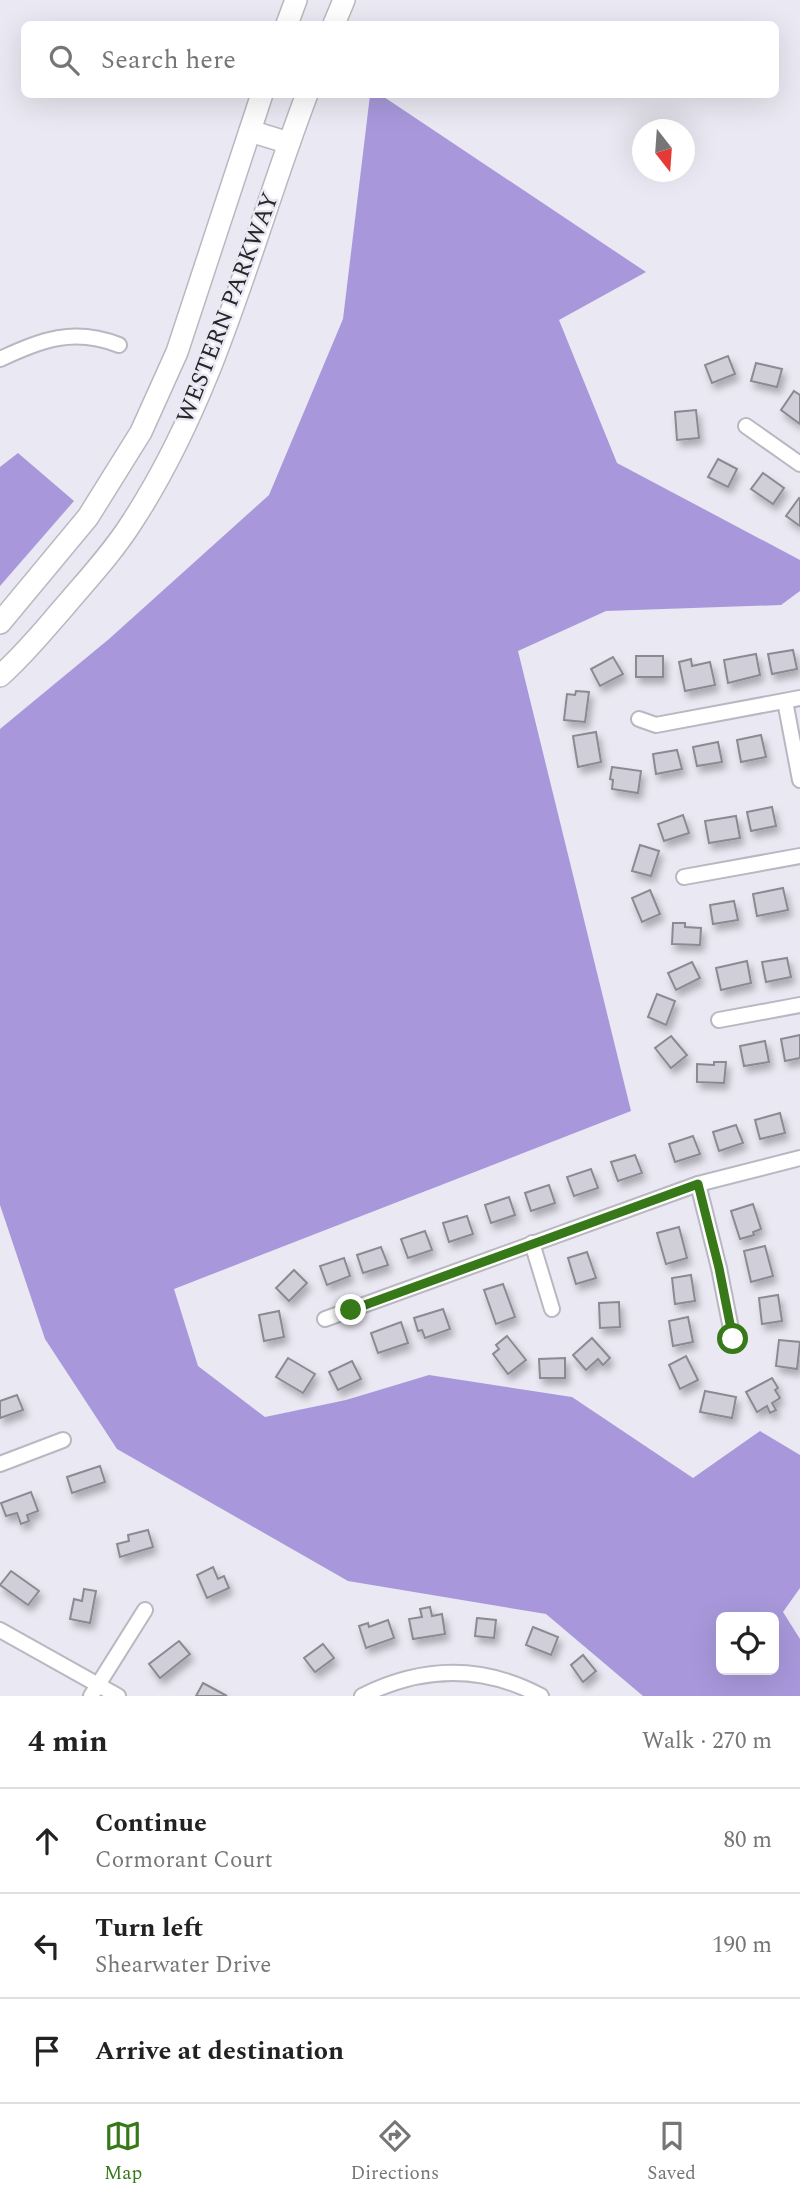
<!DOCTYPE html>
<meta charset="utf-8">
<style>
body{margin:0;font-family:Spectral,serif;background:#f2f2f2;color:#222}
.controls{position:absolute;right:21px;bottom:21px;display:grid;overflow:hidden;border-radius:10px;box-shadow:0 7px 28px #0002}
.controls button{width:63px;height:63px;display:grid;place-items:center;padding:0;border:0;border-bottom:2px solid #e0e0e0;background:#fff;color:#222;font:35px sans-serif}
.compass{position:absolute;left:632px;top:119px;width:63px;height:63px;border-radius:50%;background:#fff;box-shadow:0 7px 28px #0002;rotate:163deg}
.stop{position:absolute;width:21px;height:21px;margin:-16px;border:5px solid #377918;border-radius:50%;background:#fff}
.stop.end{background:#377918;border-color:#fff;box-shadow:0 2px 7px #0008}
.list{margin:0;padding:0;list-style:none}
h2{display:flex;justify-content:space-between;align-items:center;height:91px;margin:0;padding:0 28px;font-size:30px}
h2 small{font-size:23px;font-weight:400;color:#767676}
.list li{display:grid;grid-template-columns:46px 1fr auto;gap:21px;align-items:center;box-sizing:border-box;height:105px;padding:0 28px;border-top:2px solid #e0e0e0}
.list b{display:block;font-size:26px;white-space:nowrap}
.list p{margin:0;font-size:23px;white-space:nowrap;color:#767676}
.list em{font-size:23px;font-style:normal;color:#767676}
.icon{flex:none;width:38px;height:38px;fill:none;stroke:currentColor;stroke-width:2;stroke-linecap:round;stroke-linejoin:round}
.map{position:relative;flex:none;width:800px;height:1696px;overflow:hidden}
.search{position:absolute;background:#fff;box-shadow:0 7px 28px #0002;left:21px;right:21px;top:21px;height:77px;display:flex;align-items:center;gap:18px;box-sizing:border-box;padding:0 24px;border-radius:10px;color:#767676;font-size:26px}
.sheet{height:406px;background:#fff}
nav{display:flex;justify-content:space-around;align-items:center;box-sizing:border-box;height:98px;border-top:2px solid #e0e0e0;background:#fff;font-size:19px;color:#767676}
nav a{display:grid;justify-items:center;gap:4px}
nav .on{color:#377918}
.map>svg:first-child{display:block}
</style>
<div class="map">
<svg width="800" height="1696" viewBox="0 0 800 1696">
<defs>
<filter id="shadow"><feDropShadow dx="3.5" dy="6" stdDeviation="3.5" flood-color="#0004"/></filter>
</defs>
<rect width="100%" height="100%" fill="#eae8f2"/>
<g fill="#a898db" fill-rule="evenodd">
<path d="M 370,95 L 381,95 L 646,272 L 559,320 L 617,463 L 800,560 L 800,591 L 781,605 L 606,611 L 518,651 L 631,1111 L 174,1289 L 198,1366 L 265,1417 L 346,1400 L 429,1375 L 572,1397 L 693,1478 L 760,1431 L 800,1455 L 800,1588 L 783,1612 L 800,1639 L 800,1696 L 643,1696 L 546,1614 L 348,1581 L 117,1449 L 45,1339 L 0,1205 L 0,729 L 109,639 L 269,495 L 343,319 ZM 721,1617 L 774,1617 L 774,1670 L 721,1670 Z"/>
<polygon points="18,453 74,501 0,586 0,467"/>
</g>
<g fill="#d0ced8" stroke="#8b8a92" stroke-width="2" filter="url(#shadow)">
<polygon points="728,356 735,374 712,383 705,365"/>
<polygon points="756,363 782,369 777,387 751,381"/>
<polygon points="794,391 800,395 800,424 781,410"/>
<polygon points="696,410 699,438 677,440 675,412"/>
<polygon points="718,459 737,469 728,487 708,477"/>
<polygon points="763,473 784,488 773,504 751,489"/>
<polygon points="799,498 800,499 800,526 786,516"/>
<polygon points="793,650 797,669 772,674 768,654"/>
<polygon points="756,654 760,675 728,683 724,660"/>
<rect x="636" y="656" width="27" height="21"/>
<polygon points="613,657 623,674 600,686 591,669"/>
<polygon points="691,659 692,666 710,662 715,685 685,691 679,662"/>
<polygon points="576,691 589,692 585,722 564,720 567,694 575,695"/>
<polygon points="596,732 601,762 578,767 573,736"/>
<polygon points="761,735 766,757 741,762 737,740"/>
<polygon points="718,742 722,762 697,766 693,747"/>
<polygon points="677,750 682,769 656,774 653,754"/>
<polygon points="612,767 641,771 638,793 612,789 613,780 610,779"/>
<polygon points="772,807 776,826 751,831 747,812"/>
<polygon points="683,815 689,833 664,841 658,824"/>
<polygon points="736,816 740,838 709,843 705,821"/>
<polygon points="640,845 659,851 651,876 632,871"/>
<polygon points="783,888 788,910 757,916 753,894"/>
<polygon points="650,890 660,914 642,922 632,898"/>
<polygon points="734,901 738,920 713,924 710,905"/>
<polygon points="673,923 685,923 685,927 701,928 700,945 672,944"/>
<polygon points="787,958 791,977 766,982 762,962"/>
<polygon points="747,961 751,983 721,990 716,968"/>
<polygon points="692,962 700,978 676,990 668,973"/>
<polygon points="657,994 675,1001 666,1025 648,1017"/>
<polygon points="800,1035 800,1058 785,1061 781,1039"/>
<polygon points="671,1036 687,1055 671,1068 655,1048"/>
<polygon points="765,1041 769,1062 744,1066 740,1046"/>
<polygon points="714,1062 726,1062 724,1083 697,1082 697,1064 714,1065"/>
<polygon points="780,1113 785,1133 760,1139 755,1120"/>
<polygon points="736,1125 743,1143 719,1151 713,1132"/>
<polygon points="693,1136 700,1154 675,1162 669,1144"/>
<polygon points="635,1155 642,1173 618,1181 611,1162"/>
<polygon points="591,1169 598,1188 574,1196 567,1177"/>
<polygon points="549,1185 555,1203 531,1211 525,1193"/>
<polygon points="509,1197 515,1215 491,1223 485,1205"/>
<polygon points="753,1204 761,1229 753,1232 754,1235 740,1239 731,1211"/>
<polygon points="467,1216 473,1234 449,1242 443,1223"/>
<polygon points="679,1227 687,1258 666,1264 657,1233"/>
<polygon points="425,1231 432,1250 408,1258 401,1239"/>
<polygon points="765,1246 773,1276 751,1282 744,1251"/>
<polygon points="381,1247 388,1265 363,1273 357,1255"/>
<polygon points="587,1252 596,1278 576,1284 568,1258"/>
<polygon points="344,1258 350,1276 327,1285 320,1266"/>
<polygon points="294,1270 307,1283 289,1301 276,1288"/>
<polygon points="691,1275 695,1301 675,1304 672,1278"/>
<polygon points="503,1284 515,1317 496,1324 484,1290"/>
<polygon points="778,1295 782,1321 762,1324 759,1298"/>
<polygon points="619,1302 620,1327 600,1328 599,1303"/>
<polygon points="443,1309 450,1329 425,1338 422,1330 418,1331 414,1318"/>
<polygon points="279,1311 284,1337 264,1341 259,1315"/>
<polygon points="688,1317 693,1342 673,1346 669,1321"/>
<polygon points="401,1322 408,1343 378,1353 371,1333"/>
<polygon points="507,1336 526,1360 508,1374 493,1354 499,1349 496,1345"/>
<polygon points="592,1338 610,1358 603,1365 598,1359 586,1370 573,1355"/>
<polygon points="779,1340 800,1342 797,1369 776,1366"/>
<polygon points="686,1356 698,1380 680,1389 669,1365"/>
<polygon points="288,1358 315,1374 303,1393 276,1377"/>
<polygon points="565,1358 565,1378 540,1378 539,1359"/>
<polygon points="352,1361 361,1379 338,1390 329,1372"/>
<polygon points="772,1378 778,1388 775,1390 780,1398 772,1403 776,1410 770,1413 767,1406 757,1412 746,1392"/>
<polygon points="705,1391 736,1397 732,1418 700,1412"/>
<polygon points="17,1395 23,1410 0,1418 0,1401"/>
<polygon points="100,1466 105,1482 72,1493 67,1477"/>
<polygon points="31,1492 38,1511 27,1515 29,1521 21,1524 17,1513 6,1516 1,1503"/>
<polygon points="148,1530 153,1547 120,1557 117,1544 129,1541 128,1535"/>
<polygon points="213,1567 218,1579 224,1576 229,1588 207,1598 197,1575"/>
<polygon points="11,1571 39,1591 28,1605 0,1585"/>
<polygon points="84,1589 96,1591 90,1623 70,1619 74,1599 82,1601"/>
<polygon points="430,1607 432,1616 442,1614 445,1634 413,1639 409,1619 422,1617 420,1609"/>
<polygon points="477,1618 496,1620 494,1638 475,1636"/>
<polygon points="388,1620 394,1638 366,1648 359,1626 368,1623 369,1627"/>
<polygon points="533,1627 558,1637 551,1655 526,1645"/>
<polygon points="179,1641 190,1654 160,1678 149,1664"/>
<polygon points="323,1644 334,1658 315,1672 304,1658"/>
<polygon points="583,1655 596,1671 583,1682 571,1665"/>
<polygon points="203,1683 227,1696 196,1696"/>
</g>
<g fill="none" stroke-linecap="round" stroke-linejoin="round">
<g stroke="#b9b7c0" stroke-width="18">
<g id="street">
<path d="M 0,359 C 42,340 73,327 119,345"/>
<polyline points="746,426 800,464"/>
<polyline points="785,701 800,780"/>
<polyline points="639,719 656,725 800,698"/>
<polyline points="684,877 800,856"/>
<polyline points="719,1020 800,1005"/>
<polyline points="698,1184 719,1268 733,1339"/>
<polyline points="532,1243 552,1309"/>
<polyline points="325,1319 698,1184 800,1158"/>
<polyline points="0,1464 63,1440"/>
<polyline points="0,1630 118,1696"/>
<polyline points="91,1696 145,1610"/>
<path d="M 362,1696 C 422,1666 481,1664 541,1696"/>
</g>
</g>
<g stroke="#b9b7c0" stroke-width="24">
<g id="secondary">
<polyline points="287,24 296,0"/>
<polyline points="334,24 344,0"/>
<polyline points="250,131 289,143"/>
<polyline points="0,623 88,517 141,432 177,352 262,94"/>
<path d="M 0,676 C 24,655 44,630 65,606 C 88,579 113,552 132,522 C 217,392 252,238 307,94"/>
</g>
</g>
<use href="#street" stroke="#fff" stroke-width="14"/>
<use href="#secondary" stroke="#fff" stroke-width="21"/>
</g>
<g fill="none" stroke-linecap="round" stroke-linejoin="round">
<polyline stroke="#377918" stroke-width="9" points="351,1310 698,1184 719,1268 733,1339"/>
</g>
<g text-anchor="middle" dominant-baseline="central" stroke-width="5" stroke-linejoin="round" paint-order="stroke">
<g font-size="24" fill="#272629" stroke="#eae8f2">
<text transform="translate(228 308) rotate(-69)">WESTERN PARKWAY</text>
</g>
</g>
</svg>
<div class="controls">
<button><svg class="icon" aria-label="locate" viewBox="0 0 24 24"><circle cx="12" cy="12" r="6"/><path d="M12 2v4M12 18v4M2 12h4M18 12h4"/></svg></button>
</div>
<svg class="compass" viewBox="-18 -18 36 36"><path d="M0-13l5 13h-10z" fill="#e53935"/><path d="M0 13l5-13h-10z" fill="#767676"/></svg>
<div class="stop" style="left:733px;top:1339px"></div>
<div class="stop end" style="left:351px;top:1310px"></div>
<div class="search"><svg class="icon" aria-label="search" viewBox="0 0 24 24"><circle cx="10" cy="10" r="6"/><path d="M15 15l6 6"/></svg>Search here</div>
</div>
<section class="sheet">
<h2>4 min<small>Walk · 270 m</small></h2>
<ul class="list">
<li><svg class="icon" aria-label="ahead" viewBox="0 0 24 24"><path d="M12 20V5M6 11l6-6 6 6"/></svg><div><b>Continue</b><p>Cormorant Court</p></div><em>80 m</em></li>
<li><svg class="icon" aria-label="left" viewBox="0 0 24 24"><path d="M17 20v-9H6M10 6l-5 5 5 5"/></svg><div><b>Turn left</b><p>Shearwater Drive</p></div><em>190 m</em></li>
<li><svg class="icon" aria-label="arrive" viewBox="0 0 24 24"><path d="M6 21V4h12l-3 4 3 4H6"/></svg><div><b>Arrive at destination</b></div></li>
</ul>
</section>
<nav>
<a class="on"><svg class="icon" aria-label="map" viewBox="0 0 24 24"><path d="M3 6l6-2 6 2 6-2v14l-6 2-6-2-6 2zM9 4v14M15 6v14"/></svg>Map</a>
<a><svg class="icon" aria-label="directions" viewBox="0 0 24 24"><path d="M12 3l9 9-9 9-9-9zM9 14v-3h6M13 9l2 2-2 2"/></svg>Directions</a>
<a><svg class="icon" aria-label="saved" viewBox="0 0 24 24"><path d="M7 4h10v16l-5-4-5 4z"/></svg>Saved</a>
</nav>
